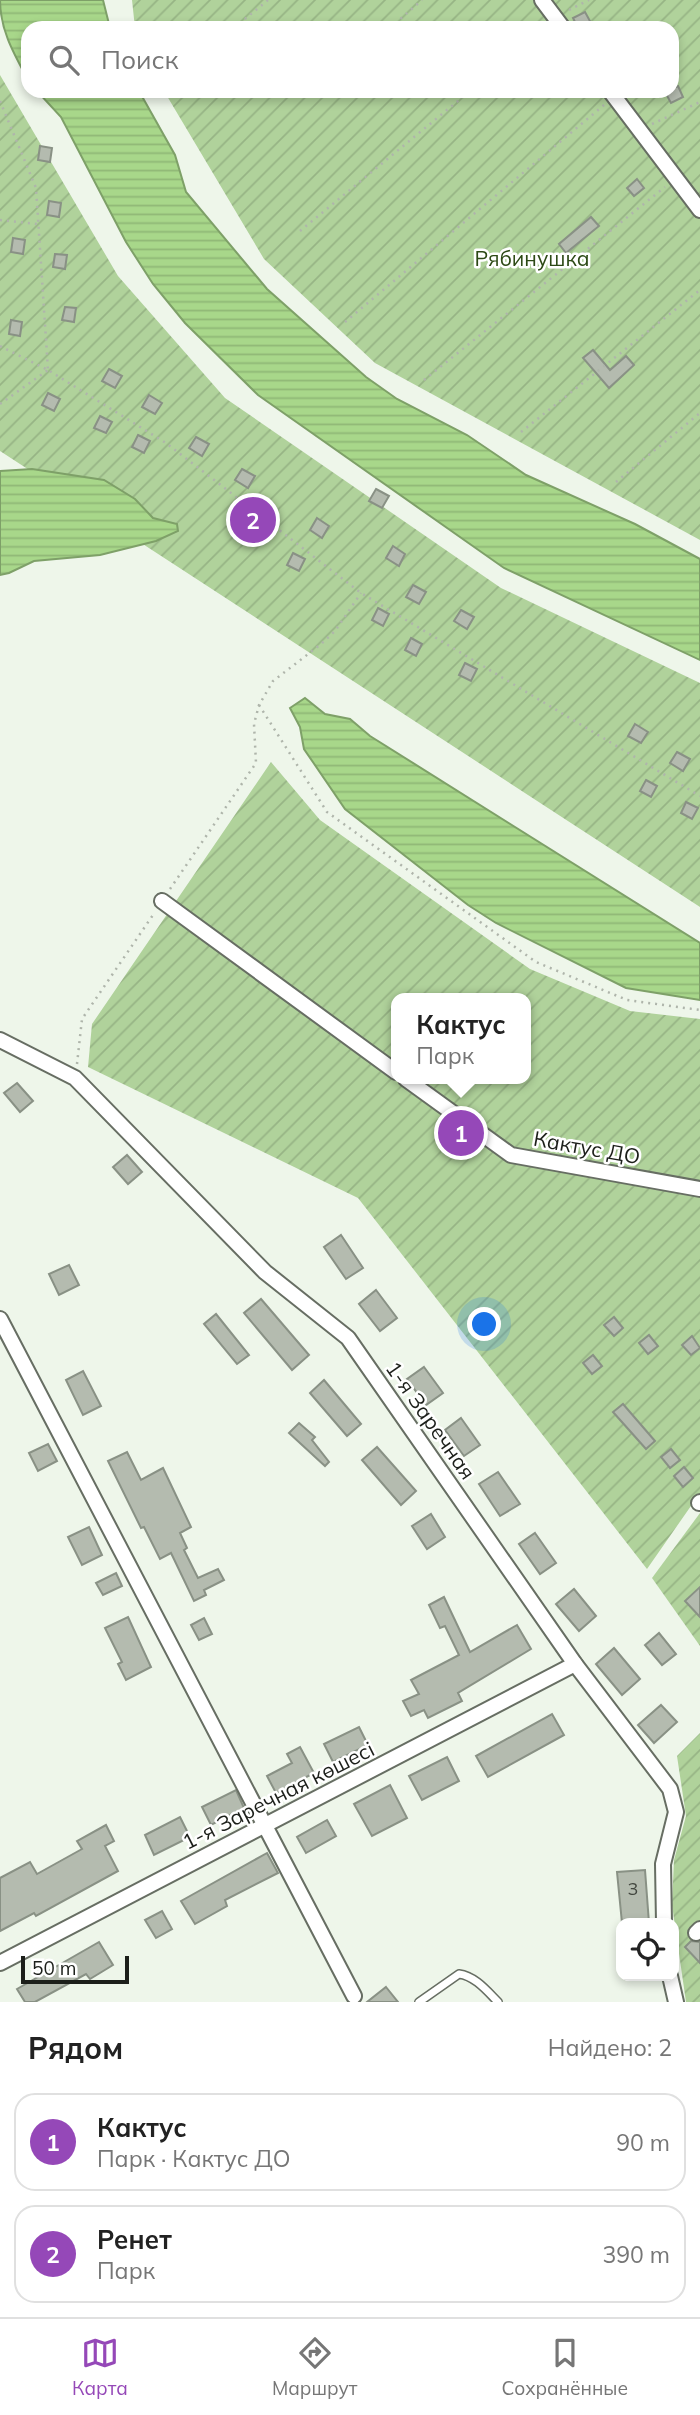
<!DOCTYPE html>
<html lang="ru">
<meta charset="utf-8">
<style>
body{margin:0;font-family:Mulish,sans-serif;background:#f6f6f6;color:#222}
.controls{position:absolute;right:21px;bottom:21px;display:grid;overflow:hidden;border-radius:14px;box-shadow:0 4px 10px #0003}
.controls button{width:63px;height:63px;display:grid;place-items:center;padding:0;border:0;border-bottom:2px solid #e0e0e0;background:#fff;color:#222;font:35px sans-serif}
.scale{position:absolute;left:21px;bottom:18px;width:108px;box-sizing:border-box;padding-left:7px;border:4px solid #1c1f1a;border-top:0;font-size:19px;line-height:24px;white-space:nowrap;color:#1c1f1a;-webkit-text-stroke:5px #fff;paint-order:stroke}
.you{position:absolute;left:485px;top:1325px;width:24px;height:24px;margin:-18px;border:5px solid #fff;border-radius:50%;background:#1a73e8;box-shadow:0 0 0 10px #1a73e833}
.badge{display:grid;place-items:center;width:46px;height:46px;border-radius:50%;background:#9548b8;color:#fff;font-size:23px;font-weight:700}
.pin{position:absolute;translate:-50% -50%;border:4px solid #fff;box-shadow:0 2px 7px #0006}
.popup{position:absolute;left:391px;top:993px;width:140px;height:91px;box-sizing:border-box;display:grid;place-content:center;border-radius:14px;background:#fff;filter:drop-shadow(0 2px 5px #0005);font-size:23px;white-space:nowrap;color:#767676}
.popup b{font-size:26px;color:#222}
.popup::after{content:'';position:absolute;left:50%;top:100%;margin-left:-14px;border:14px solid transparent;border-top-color:#fff}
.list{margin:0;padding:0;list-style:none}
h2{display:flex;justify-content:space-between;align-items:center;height:91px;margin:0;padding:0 28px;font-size:30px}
h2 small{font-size:23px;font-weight:400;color:#767676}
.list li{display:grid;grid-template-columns:46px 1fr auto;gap:21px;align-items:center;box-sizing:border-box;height:98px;margin:0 14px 14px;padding:0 14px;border:2px solid #e0e0e0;border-radius:21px}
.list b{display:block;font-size:26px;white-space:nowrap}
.list p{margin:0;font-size:23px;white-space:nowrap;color:#767676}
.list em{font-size:23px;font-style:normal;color:#767676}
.icon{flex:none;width:38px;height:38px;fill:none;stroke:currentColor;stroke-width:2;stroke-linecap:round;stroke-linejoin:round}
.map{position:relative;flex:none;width:700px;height:2002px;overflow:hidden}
.search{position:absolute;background:#fff;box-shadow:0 4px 10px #0003;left:21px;right:21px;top:21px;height:77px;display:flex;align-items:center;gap:18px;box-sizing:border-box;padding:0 24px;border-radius:21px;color:#767676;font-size:26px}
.sheet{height:315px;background:#fff}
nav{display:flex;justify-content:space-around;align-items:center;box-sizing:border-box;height:98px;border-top:2px solid #e0e0e0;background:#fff;font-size:19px;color:#767676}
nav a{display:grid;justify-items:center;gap:4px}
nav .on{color:#9548b8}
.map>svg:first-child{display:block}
</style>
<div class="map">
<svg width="700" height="2002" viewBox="0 0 700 2002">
<defs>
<pattern id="garden-furrows" width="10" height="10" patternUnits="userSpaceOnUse" patternTransform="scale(1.75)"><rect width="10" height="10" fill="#b0d29b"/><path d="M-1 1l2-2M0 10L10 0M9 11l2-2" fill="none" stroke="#97b485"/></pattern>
<pattern id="water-rules" width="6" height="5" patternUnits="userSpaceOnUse" patternTransform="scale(1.75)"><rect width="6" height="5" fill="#a8d78a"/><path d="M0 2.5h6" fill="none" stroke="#90b876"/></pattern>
</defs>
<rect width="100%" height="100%" fill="#eef6ea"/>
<g fill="url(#garden-furrows)" fill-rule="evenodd">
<polygon points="132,0 700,0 700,540 375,363 264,259 164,91 672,91 672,28 135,28"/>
<polygon points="0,75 118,276 225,398 501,588 700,683 700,907 0,451"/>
<path d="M 271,762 L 320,820 L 530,969 L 630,1011 L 700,1019 L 700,1493 L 647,1569 L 358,1198 L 88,1067 L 92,1024 ZM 396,998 L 526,998 L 526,1079 L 396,1079 Z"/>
<polygon points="700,1513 700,1646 652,1578"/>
<polygon points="700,1733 700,2002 686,2002 672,1905 674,1860 686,1816 677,1756"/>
</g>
<g fill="url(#water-rules)" stroke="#7ea068" stroke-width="2">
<path d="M 0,0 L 103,0 L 110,28 L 28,28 L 28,80 C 14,54 0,30 0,0 Z"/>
<polygon points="37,91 139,91 175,155 186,192 267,289 366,377 397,399 467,435 526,475 635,524 700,559 700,660 504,568 258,395 185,323 153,284 126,242 61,117"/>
<polygon points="32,469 104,480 135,499 153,518 177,524 178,531 156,541 100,555 34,561 9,573 0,575 0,471"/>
<polygon points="305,698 325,714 350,719 370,736 700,943 700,1000 626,988 496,923 468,905 345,809 304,749 300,727 290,708"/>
</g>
<g fill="#b4bbaf" stroke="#899185" stroke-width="2">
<polygon points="585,12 591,23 578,28 573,18"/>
<polygon points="678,86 683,97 671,103 665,92"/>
<polygon points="40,146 52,148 50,162 38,160"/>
<polygon points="637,179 644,188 634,196 627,188"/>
<polygon points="49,201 61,203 59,217 47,215"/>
<polygon points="591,217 599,226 566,253 559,244"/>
<polygon points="13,238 25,240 23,254 11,252"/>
<polygon points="55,254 67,255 65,269 53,267"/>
<polygon points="65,307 76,308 74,322 62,320"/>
<polygon points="11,320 22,322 20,336 9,334"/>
<polygon points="593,350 610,370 626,356 634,365 609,388 583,358"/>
<polygon points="109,369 122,376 115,388 102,381"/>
<polygon points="48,393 60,399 54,411 42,405"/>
<polygon points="149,395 162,403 155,414 142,407"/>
<polygon points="100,416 112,422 106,433 94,428"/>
<polygon points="138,435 150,441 144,453 132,447"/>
<polygon points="196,437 209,444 202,456 189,448"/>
<polygon points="242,469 255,476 248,488 235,480"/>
<polygon points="376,489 389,496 382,508 369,501"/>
<polygon points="238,518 249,524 243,536 232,530"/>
<polygon points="317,518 329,526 322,538 310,530"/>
<polygon points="393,546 405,554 399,566 386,558"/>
<polygon points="293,553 305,559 299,571 287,565"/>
<polygon points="413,585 426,592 419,604 406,597"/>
<polygon points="378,608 389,614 383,626 372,620"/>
<polygon points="461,610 474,617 467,629 454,621"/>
<polygon points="411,638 422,644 416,656 405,650"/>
<polygon points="465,663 477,669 471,681 459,675"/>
<polygon points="635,724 648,732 641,743 628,736"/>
<polygon points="677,752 690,759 683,771 670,763"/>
<polygon points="646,780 657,786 651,797 640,791"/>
<polygon points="686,802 698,808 692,819 681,813"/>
<polygon points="17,1083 33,1101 20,1112 4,1093"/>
<polygon points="127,1155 142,1172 128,1184 113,1167"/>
<polygon points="341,1235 363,1268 346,1279 324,1247"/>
<polygon points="69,1265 79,1285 59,1295 49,1274"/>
<polygon points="376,1290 397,1318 380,1331 359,1304"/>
<polygon points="261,1299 309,1355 292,1370 244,1313"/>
<polygon points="216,1314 249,1355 237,1364 204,1324"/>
<polygon points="614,1317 623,1328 614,1336 604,1325"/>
<polygon points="649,1335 658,1346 648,1354 639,1343"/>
<polygon points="692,1336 700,1348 691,1355 682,1345"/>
<polygon points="593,1355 602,1366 592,1374 583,1363"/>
<polygon points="424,1367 443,1393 426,1405 407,1379"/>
<polygon points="83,1371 101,1406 83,1415 66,1380"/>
<polygon points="324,1380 361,1424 347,1436 310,1393"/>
<polygon points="623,1404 655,1441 646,1449 613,1412"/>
<polygon points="461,1418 480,1445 464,1456 445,1430"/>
<polygon points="299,1423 315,1437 312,1440 329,1462 325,1466 289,1433"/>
<polygon points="48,1444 57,1461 38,1471 29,1453"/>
<polygon points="377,1447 416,1491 401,1505 362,1460"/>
<polygon points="671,1449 680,1460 670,1468 661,1457"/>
<polygon points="127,1452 141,1480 163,1468 191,1527 180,1533 187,1548 184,1550 198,1578 218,1569 224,1580 204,1590 206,1595 194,1601 171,1553 160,1559 144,1527 141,1528 108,1461"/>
<polygon points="684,1467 693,1478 683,1487 674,1476"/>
<polygon points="498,1472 520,1504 500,1516 479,1484"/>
<polygon points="431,1514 445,1537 427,1549 412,1526"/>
<polygon points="89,1527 102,1555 82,1565 68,1537"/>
<polygon points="535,1533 556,1563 540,1574 519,1544"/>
<polygon points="116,1573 122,1586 103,1595 96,1583"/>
<polygon points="700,1587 700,1617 685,1601"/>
<polygon points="574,1589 596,1616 579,1631 556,1604"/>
<polygon points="444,1597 470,1652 517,1625 531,1649 458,1693 462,1701 428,1718 424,1710 411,1716 403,1701 419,1694 411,1680 459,1655 445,1626 440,1628 429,1605"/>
<polygon points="128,1617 151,1667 126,1680 118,1664 122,1662 105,1628"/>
<polygon points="204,1618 212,1634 199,1640 191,1625"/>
<polygon points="659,1633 676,1654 662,1665 645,1645"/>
<polygon points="614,1648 640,1679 622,1695 596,1664"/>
<polygon points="661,1705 677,1722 654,1743 638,1725"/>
<polygon points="552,1714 564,1735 488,1777 476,1756"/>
<polygon points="359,1727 368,1745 333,1762 324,1744"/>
<polygon points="300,1747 314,1773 276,1793 267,1776 292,1763 287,1754"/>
<polygon points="447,1757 459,1781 422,1800 409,1776"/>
<polygon points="390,1785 407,1818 372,1836 354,1804"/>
<polygon points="236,1790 244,1808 211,1825 202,1807"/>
<polygon points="180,1817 190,1837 154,1855 145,1835"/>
<polygon points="327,1820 336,1836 306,1853 297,1837"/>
<polygon points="106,1825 114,1841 105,1846 118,1871 36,1916 34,1913 0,1931 0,1878 30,1862 37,1874 82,1849 77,1841"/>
<polygon points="267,1853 278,1873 225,1900 227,1906 195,1924 181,1901"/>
<polygon points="645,1870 649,1923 622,1923 617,1872"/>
<polygon points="162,1911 172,1929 156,1938 145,1920"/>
<polygon points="691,1941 700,1942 700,1963 685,1947"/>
<polygon points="99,1942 113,1965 90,1979 86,1974 35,2002 25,2002 17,1989"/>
<polygon points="386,1987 398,2002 367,2002"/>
</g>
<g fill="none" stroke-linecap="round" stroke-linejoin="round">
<g stroke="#676e63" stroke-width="10">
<path id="service" d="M 419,2002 L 459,1974 C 475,1976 487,1991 498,2002"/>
</g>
<g stroke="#676e63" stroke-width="18">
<g id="minor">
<polyline points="542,0 563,28"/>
<polyline points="610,91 700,210"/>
<polyline points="162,901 396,1072"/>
<polyline points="0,1040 75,1078 265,1272 348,1338 575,1664 670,1789 676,1812 663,1864 664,1923"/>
<polyline points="406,1079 511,1155 700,1189"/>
<polyline points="0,1319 354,1996"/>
<polyline points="699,1503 700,1502"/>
<polyline points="696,1933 700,1929"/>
<polyline points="0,1963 575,1664"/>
<polyline points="670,1976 676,2002"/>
</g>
</g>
<g stroke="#afb5ab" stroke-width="2.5" stroke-dasharray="2 5" stroke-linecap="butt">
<polyline points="569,10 589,0"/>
<polyline points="234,28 268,0"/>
<polyline points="390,28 422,0"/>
<polyline points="310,97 316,91"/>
<polyline points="0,101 36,188 48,370"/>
<polyline points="652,124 700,102"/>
<polyline points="0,220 38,224"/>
<polyline points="300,231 470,91"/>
<polyline points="345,322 604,105"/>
<polyline points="0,346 48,370 166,443 361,593 700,796"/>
<polyline points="424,380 665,187"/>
<polyline points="0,404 48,370"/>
<polyline points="521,432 700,290"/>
<polyline points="616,482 700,413"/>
<polyline points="259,705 327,812 536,962 627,1000 700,1010"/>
<polyline points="170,889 256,763 254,724 259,705 273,681 320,645 335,631 361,593"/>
<polyline points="77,1064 82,1019 155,912"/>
</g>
<use href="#service" stroke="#fff" stroke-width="7"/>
<use href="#minor" stroke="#fff" stroke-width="14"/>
</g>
<g text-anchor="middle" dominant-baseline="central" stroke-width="5" stroke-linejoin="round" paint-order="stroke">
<g font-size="18" fill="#42463f">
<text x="633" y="1888">3</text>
</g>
<g font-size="21" fill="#2c4915" stroke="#fff">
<text x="532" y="258">Рябинушка</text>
</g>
<g font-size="21" fill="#1c1f1a" stroke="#fff">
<text transform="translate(587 1147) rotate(10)">Кактус ДО</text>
<text transform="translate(431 1420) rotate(55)">1-я Заречная</text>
<text transform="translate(278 1795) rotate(-27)">1-я Заречная көшесі</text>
</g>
</g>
</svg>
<div class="controls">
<button><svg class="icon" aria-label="locate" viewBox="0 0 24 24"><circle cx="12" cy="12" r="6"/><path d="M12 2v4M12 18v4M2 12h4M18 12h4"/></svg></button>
</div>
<div class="scale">50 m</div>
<div class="you"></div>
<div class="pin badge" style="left:461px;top:1133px">1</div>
<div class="popup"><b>Кактус</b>Парк</div>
<div class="pin badge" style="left:253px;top:520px">2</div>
<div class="search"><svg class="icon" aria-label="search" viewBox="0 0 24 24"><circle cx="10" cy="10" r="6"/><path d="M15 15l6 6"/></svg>Поиск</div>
</div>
<section class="sheet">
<h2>Рядом<small>Найдено: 2</small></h2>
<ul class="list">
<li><span class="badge">1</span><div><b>Кактус</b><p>Парк · Кактус ДО</p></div><em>90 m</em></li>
<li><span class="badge">2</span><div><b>Ренет</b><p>Парк</p></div><em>390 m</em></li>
</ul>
</section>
<nav>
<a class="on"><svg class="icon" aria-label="map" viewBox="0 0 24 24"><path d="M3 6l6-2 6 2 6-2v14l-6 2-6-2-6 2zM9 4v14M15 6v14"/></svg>Карта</a>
<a><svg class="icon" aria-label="directions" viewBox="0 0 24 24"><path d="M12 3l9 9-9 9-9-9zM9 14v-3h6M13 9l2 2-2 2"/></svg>Маршрут</a>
<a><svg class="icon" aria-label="saved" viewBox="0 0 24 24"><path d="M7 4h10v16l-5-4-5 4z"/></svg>Сохранённые</a>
</nav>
